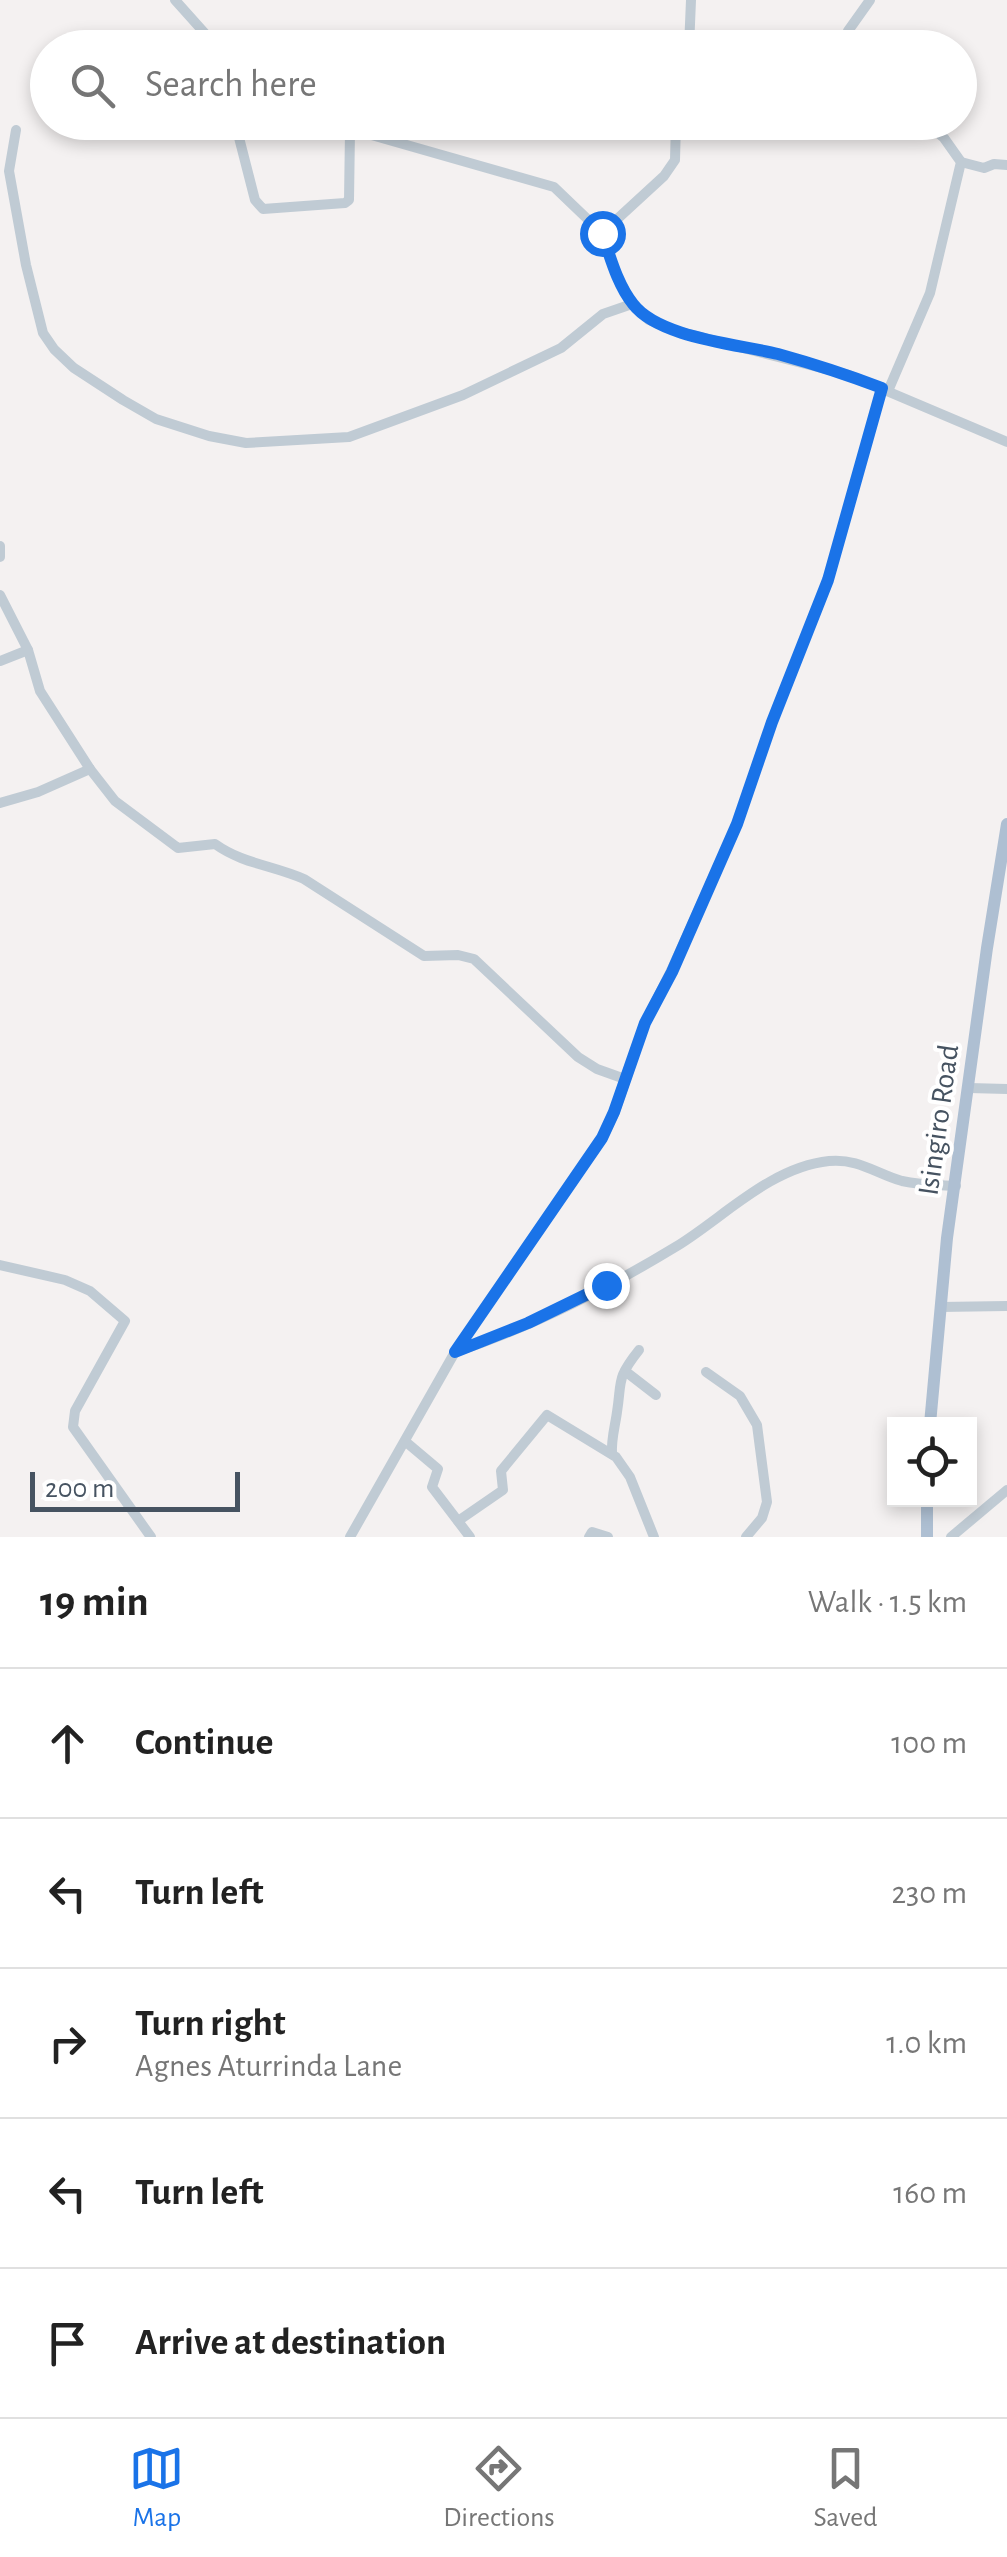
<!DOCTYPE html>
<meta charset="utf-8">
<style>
body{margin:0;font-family:"Alegreya Sans",sans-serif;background:#f2f2f2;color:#222}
.controls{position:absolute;right:30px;bottom:30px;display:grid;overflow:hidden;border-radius:0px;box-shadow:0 5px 15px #0003}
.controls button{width:90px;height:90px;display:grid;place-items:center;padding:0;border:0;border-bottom:2px solid #e0e0e0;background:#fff;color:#222;font:50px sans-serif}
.scale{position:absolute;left:30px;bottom:25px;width:210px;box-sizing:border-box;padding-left:10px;border:5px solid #465361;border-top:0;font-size:28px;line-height:35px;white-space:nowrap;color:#465361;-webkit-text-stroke:8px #fff;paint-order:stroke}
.stop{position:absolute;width:30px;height:30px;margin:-22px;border:8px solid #1a73e8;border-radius:50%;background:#fff}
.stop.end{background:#1a73e8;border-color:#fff;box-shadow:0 2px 10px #0008}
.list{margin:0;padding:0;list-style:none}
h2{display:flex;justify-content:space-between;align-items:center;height:130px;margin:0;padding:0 40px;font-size:42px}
h2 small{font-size:32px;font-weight:400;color:#767676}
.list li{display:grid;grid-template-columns:65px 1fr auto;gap:30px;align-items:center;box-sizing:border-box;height:150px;padding:0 40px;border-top:2px solid #e0e0e0}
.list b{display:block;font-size:38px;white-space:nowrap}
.list p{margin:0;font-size:32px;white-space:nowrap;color:#767676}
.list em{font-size:32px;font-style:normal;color:#767676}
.icon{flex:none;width:55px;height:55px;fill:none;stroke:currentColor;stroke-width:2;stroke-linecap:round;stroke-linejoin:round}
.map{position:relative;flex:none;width:1007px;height:1537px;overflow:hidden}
.search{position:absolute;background:#fff;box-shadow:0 5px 15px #0003;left:30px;right:30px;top:30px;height:110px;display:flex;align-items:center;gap:25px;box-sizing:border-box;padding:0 35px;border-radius:55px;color:#767676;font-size:38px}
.sheet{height:880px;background:#fff}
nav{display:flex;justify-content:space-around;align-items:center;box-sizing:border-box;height:140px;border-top:2px solid #e0e0e0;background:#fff;font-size:28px;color:#767676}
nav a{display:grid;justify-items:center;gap:5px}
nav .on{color:#1a73e8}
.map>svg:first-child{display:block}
</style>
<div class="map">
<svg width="1007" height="1537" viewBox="0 0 1007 1537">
<rect width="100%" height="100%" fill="#f4f1f1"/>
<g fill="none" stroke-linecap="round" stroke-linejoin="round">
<g stroke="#c0cbd4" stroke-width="10">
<polyline points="175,0 218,48"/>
<polyline points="689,48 691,0"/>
<polyline points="853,48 848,31 870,0"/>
<polyline points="235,122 255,200 263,209 345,203 349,200 350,131"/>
<polyline points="326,122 554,187 602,233 616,274 632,304 649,320 673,330 849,375 1007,442"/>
<polyline points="16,130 9,171 26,265 43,333 54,349 74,368 123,400 156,419 209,436 246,443 349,437 463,395 561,348 603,314 632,304"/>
<polyline points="961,162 984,168 994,164 1007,165"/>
<polyline points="602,233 664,176 675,160 676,122"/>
<polyline points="888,391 930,293 961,162 944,138 925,122"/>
<polyline points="0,546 0,557"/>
<path d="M 0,595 L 28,650 L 40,691 L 90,769 L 115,801 L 178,848 L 215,844 C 243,864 272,865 304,879 L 424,956 L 458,955 L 474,959 L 578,1057 L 597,1069 L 625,1079"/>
<polyline points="0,661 28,650"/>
<polyline points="0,803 38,792 90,769"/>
<polyline points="969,1088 1007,1089"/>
<polyline points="0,1265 65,1280 90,1291 125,1321 75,1411 73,1427 151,1537"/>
<polyline points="940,1307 1007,1306"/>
<path d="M 455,1352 C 532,1327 608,1288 677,1246 C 724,1217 771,1167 829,1161 C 858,1158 877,1174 902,1181 C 920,1185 938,1185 956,1186"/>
<polyline points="625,1371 656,1395"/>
<polyline points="706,1372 740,1396 757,1425 767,1502 762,1518 746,1537"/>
<polyline points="406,1442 438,1469 432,1487 470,1537"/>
<path d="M 612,1454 C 611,1439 615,1427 617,1412 C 622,1380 616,1379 639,1350"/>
<polyline points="458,1521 503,1490 501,1471 547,1415 616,1457 630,1477 654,1537"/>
<polyline points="350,1537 455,1352 602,1139 615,1112 645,1023 671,971 737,824 772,722 828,581 882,389"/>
<polyline points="589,1537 592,1532 608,1537"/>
<polyline points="951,1537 1007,1490"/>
</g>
<g stroke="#aebfd2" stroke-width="12">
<polyline points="930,1424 947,1238 987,948 1007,824"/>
<polyline points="927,1500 927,1537"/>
</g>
</g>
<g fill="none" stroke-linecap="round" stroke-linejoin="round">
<path stroke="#1a73e8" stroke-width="12" d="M 602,233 C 610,256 617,284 633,304 C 659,338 738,344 778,354 C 814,364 848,375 882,388 L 828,580 L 772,722 L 737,824 L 672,972 L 645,1023 L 614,1112 L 602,1138 L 455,1352 L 528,1323 L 606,1285"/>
</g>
<g text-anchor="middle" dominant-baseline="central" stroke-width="8" stroke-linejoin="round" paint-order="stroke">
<g font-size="30" fill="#465361" stroke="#fff">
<text transform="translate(939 1120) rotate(-82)">Isingiro Road</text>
</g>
</g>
</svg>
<div class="controls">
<button><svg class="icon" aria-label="locate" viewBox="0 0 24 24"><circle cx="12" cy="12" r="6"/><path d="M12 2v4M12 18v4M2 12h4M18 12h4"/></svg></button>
</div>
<div class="scale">200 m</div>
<div class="stop" style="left:602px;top:233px"></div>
<div class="stop end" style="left:606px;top:1285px"></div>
<div class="search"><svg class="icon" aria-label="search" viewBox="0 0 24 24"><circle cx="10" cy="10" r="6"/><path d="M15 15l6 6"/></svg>Search here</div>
</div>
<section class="sheet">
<h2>19 min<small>Walk · 1.5 km</small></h2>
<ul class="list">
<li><svg class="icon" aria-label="ahead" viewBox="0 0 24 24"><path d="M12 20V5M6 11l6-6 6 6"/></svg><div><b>Continue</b></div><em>100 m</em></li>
<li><svg class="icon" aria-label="left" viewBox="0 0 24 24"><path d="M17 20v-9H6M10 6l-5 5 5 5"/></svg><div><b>Turn left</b></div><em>230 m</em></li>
<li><svg class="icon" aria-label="right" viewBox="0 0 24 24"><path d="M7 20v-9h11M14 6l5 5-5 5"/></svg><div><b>Turn right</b><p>Agnes Aturrinda Lane</p></div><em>1.0 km</em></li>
<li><svg class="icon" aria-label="left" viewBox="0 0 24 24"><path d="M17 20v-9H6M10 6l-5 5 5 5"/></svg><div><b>Turn left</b></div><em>160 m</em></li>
<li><svg class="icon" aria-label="arrive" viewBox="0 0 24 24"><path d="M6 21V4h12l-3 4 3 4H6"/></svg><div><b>Arrive at destination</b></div></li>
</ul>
</section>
<nav>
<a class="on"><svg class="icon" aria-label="map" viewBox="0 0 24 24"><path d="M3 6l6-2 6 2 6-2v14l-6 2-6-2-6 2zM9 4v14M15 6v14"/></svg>Map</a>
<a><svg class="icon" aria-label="directions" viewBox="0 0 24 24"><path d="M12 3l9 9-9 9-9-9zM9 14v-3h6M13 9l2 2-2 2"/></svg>Directions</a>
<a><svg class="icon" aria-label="saved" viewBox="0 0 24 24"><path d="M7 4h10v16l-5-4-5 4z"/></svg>Saved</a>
</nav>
